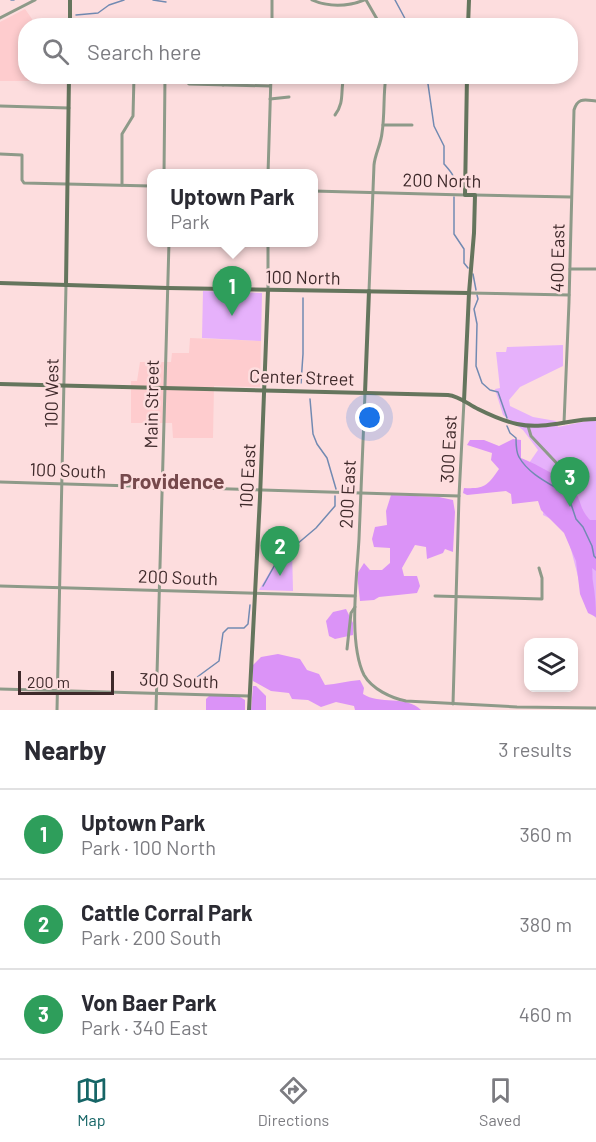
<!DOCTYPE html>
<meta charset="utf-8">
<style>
body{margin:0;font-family:Barlow,sans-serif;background:#f7f7f7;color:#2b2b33}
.controls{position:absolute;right:18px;bottom:18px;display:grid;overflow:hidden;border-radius:12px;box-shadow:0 3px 9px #0003}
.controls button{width:54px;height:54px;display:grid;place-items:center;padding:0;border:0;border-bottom:2px solid #e1e1e2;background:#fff;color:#2b2b33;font:30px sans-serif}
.scale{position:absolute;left:18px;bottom:15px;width:96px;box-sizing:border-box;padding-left:6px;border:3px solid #3e292a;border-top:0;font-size:16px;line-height:21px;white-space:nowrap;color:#3e292a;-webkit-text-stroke:4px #fdddde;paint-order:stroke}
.you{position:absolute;left:370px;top:418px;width:21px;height:21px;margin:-15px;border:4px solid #fff;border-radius:50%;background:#1a73e8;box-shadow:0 0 0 9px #1a73e833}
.badge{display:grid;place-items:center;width:39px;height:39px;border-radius:50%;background:#166566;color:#fff;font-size:20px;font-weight:700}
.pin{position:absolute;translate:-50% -50px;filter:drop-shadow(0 2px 3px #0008)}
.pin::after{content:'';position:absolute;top:32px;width:21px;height:18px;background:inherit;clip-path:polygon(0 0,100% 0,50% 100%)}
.popup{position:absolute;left:147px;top:169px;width:171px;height:78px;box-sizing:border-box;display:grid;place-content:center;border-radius:12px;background:#fff;filter:drop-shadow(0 2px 4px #0005);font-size:20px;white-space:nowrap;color:#7c7c81}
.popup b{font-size:22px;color:#2b2b33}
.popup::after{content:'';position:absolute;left:50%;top:100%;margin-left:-12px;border:12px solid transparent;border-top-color:#fff}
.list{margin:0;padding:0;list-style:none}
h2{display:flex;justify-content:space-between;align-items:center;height:78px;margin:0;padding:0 24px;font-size:26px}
h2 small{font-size:20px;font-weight:400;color:#7c7c81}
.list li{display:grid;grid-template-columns:39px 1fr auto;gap:18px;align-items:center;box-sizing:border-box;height:90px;padding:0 24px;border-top:2px solid #e1e1e2}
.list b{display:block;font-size:22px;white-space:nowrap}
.list p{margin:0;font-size:20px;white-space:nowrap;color:#7c7c81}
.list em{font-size:20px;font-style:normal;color:#7c7c81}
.icon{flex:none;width:33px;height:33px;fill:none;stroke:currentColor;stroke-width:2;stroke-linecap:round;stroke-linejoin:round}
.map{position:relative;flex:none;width:596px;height:710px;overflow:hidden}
.search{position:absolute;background:#fff;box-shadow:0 3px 9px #0003;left:18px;right:18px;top:18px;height:66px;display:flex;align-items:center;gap:15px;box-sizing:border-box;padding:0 21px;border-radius:24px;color:#7c7c81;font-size:22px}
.sheet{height:348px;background:#fff}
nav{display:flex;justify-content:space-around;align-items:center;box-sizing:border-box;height:84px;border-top:2px solid #e1e1e2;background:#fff;font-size:16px;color:#7c7c81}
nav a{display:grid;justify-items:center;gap:3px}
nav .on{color:#166566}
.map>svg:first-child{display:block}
</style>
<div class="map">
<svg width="596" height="710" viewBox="0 0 596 710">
<rect width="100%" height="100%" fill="#fdddde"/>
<g fill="#feccce">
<polygon points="25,9 32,19 32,25 26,26 26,76 31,77 31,81 0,81 0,22"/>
<polygon points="190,338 261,341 260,387 214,386 213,438 173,438 172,423 131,423 131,381 137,381 140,362 171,362 172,353 189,353"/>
</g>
<g fill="#e6b1fb">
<polygon points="203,291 262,293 261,341 202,338"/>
<polygon points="563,345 563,366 520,387 509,400 510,406 533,417 556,421 558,427 587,421 596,421 596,618 586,608 565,526 543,515 545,498 529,463 538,450 523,430 503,415 495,389 500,388 496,352 506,352 507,347"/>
<polygon points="292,549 293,591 259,590 275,563"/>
</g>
<g fill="#db93f7">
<path d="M 513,439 L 521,440 L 521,458 C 536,464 570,481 577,495 C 582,506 581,510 590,520 L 596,520 L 596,571 L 592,568 C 593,574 592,577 593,582 C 595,594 596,605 596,617 L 588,613 L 580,594 L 576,561 L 564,533 L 541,510 L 538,501 L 512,504 L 511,494 L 506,491 L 467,495 L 463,493 L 464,488 C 485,489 487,486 499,469 L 491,460 L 492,453 L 467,445 L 470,440 L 484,440 L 499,446 Z"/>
<polygon points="391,495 439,497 453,500 455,512 453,552 445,549 443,553 427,559 426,547 415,545 402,568 404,576 417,576 420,586 417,593 379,597 374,600 360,601 357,574 364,563 370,570 382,570 390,563 390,548 374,547 372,539 375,527 387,525 386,511"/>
<polygon points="346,609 353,623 353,635 335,639 329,636 326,621 333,612"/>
<path d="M 278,654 L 300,659 L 307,670 L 319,674 L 325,685 C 337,684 348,681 360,680 L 364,688 L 363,694 C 379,705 407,695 421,710 L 355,710 L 354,706 L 336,702 L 321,707 L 308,700 L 292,699 L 289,693 L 271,691 L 253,681 L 253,665 L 261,657 Z"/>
<polygon points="253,686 256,686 266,696 266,710 251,710"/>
<polygon points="210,695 240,697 245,700 245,710 206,710 206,699"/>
</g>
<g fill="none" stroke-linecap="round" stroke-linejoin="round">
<g stroke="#728ab2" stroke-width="1.5">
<polyline points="11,0 14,0"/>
<polyline points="153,0 166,2"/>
<polyline points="395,0 409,26"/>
<polyline points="76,15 98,13 109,5 124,0"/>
<path d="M 423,76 L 428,84 L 434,126 L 444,146 L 444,164 C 451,172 457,178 455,189"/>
<polyline points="454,197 454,234 464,249 464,263 468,268"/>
<polyline points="473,274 476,290"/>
<polyline points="477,295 478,299 474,309 477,324 476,366 482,383 490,390 498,392 507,418"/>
<polyline points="301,383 303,354 303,298"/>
<polyline points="310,399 313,434 317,444 327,458 336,489"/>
<path d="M 507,426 L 510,433 L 516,438 C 516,444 516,452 519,457 C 529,475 551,484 568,495 L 576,519 L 583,527 L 592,546 L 594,556 L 596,558"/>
<polyline points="263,586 277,561 316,528 335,506 335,496"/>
<polyline points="185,686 219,661 223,633 228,628 244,628 248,624 250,605"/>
</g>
<g stroke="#8e9a89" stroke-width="3">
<path d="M 312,0 C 328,7 347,7 364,0"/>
<polyline points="366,0 381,26"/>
<polyline points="0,18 35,0"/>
<polyline points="272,26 272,0"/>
<polyline points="186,76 187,82 189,84 270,86"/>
<polyline points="223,85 224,76"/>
<polyline points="270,99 289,97"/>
<polyline points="0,106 69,108"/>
<path d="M 335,115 C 345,102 340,91 344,76"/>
<polyline points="383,125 412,125"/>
<polyline points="0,154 22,155 22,180 24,183 151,186"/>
<polyline points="164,174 165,76"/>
<polyline points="268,174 271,76"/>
<polyline points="122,185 122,134 133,116 134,76"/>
<polyline points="313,191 465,195"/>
<polyline points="475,195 571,197"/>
<polyline points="570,269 596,269"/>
<polyline points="268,290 268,242"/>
<path d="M 369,291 L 374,165 C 375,154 381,144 382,133 C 385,114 383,95 386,76"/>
<polyline points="469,293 569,295"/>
<path d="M 365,393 C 363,441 361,490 359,539 C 357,576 348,643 364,675 C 372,689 391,698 406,701 L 517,707 L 596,708"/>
<path d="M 564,423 L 569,302 L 574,110 C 578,97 585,100 596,101"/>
<polyline points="528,426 531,436 566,473 571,486"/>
<polyline points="0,482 459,496"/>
<polyline points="0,586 355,596"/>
<polyline points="435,596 542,599 542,578 539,568"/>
<polyline points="347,649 351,613 355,607"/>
<polyline points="0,689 249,696"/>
<polyline points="453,704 459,496 464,401"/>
<polyline points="57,710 66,285"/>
<polyline points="156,710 169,242"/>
</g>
<g stroke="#65755d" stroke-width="4">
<polyline points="70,26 70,0"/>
<polyline points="468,26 469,0"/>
<polyline points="0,283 168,288 469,293"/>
<polyline points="66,285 69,76"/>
<path d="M 0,384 L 448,395 C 459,396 468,404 478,409 C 490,415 504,421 517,424 C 545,430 569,419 596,419"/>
<polyline points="365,393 369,291"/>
<polyline points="464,401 469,293 474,233 475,195 465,195 467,76"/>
<polyline points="249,710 260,497 268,290"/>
</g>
</g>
<g text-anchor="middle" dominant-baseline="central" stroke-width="5" stroke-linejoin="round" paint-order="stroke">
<g font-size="18" fill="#3e292a" stroke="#fdddde">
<text transform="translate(442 180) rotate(1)">200 North</text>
<text transform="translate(557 258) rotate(-89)">400 East</text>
<text transform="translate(303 277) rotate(1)">100 North</text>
<text transform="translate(302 377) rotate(2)">Center Street</text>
<text transform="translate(51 393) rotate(-89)">100 West</text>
<text transform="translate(151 404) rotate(-89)">Main Street</text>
<text transform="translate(448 449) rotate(-87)">300 East</text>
<text transform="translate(68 470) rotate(2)">100 South</text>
<text transform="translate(247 476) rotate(-87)">100 East</text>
<text transform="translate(347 494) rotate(-87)">200 East</text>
<text transform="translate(178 577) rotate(2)">200 South</text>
<text transform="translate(179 680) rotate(2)">300 South</text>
</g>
<g font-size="21" font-weight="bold" fill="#76494c" stroke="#fdddde">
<text x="172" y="480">Providence</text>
</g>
</g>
</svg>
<div class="controls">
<button><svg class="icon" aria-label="layers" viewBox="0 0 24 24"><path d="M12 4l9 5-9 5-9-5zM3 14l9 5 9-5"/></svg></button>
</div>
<div class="scale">200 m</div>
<div class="you"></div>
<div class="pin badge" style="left:232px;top:316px;background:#2e9e5b">1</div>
<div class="popup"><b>Uptown Park</b>Park</div>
<div class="pin badge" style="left:280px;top:576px;background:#2e9e5b">2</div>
<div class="pin badge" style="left:570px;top:507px;background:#2e9e5b">3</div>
<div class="search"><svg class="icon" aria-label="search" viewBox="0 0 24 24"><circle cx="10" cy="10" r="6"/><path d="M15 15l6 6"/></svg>Search here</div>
</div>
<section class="sheet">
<h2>Nearby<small>3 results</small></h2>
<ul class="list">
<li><span class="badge" style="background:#2e9e5b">1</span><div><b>Uptown Park</b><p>Park · 100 North</p></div><em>360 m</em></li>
<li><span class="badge" style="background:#2e9e5b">2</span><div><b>Cattle Corral Park</b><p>Park · 200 South</p></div><em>380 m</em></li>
<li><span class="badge" style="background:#2e9e5b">3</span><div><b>Von Baer Park</b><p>Park · 340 East</p></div><em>460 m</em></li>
</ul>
</section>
<nav>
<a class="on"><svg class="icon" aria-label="map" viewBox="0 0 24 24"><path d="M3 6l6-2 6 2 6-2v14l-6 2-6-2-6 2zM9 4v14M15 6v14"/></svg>Map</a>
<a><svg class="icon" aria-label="directions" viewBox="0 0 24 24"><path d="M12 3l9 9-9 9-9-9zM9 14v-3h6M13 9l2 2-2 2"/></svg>Directions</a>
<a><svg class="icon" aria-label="saved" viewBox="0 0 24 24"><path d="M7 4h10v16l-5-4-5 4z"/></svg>Saved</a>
</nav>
